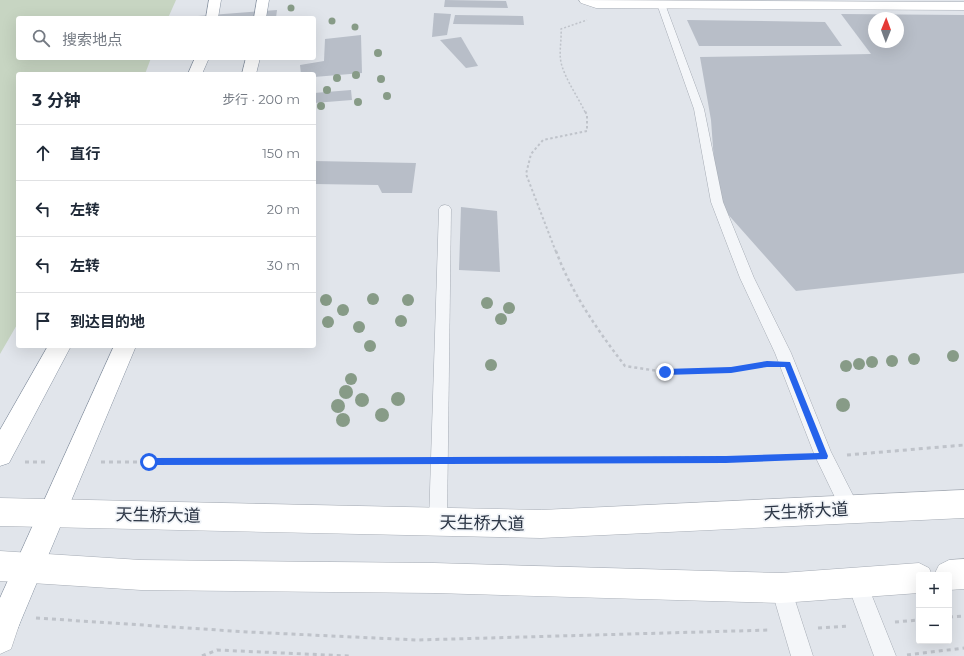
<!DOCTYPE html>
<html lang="zh">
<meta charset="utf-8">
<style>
body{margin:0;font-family:Montserrat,"Noto Sans SC",sans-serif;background:#f6f6f7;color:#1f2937}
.controls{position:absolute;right:12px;bottom:12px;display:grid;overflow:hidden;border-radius:4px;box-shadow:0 4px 16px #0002}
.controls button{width:36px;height:36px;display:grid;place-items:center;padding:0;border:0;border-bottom:1px solid #e0e1e3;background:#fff;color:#1f2937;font:20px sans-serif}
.compass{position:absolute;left:868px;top:12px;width:36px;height:36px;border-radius:50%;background:#fff;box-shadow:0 4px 16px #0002;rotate:1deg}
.stop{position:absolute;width:12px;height:12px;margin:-9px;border:3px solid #2563eb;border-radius:50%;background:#fff}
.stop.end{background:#2563eb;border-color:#fff;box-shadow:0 1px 4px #0008}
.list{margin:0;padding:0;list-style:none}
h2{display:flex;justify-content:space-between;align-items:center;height:52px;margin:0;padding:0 16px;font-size:17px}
h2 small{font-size:13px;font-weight:400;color:#747a83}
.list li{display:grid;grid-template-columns:26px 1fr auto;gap:12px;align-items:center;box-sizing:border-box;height:56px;padding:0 16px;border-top:1px solid #e0e1e3}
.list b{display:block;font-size:15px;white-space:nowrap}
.list em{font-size:13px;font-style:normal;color:#747a83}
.icon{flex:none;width:22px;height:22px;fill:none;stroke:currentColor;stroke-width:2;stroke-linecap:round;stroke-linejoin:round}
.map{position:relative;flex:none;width:964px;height:656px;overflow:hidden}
.search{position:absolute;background:#fff;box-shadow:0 4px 16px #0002;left:16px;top:16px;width:300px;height:44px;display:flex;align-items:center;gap:10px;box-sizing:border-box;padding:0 14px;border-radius:4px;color:#747a83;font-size:15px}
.panel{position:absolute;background:#fff;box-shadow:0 4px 16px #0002;left:16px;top:72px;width:300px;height:276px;border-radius:4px}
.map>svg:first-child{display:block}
</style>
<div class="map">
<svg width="964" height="656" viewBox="0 0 964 656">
<rect width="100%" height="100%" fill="#e1e5eb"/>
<polygon fill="#c7d5c2" points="0,0 176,0 168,18 18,18 18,58 151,58 145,74 18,74 18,323 0,354"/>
<g fill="#b8bec8" fill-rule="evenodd">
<polygon points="445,0 506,1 508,8 444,7"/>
<polygon points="277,10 276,18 185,18 185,17"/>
<polygon points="434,13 451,14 447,35 432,37"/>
<path d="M 841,14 L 964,15 L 964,273 L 796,291 L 717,202 L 711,120 L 700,57 L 871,54 ZM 874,18 L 898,18 L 898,42 L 874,42 Z"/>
<polygon points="455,15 523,16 524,25 453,24"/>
<polygon points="687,20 825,22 842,46 699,46"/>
<polygon points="361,35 362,73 314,77 314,74 301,74 300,65 324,61 325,39"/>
<polygon points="461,37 478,66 466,68 440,40"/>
<polygon points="351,90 352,100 314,103 314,93"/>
<polygon points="314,161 416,163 412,193 382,193 378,185 314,184"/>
<polygon points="461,207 497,211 500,272 459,270"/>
</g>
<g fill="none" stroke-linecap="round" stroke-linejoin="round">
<g stroke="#a6acb5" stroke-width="1">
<g id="lane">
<polygon points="661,1 665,4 704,109 723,202 754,278 791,353 831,452 860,509 858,516 851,518 844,516 815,456 775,353 740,278 711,202 694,109 657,4"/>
<polygon points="445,205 449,206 451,209 447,522 445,529 438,531 431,529 429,522 439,209 441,206"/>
<polygon points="857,573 864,576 896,656 874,656 847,583 850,576"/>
<polygon points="781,578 788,581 791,588 813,656 791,656 771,588 774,581"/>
</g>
</g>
<g stroke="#a6acb5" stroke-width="1">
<g id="secondary">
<polygon points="579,0 964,2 964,10 596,8 581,3"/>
<polygon points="964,490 964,518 541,538 0,526 0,498 541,510"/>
<polygon points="0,551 141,560 434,563 781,573 919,563 929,568 932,575 919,575 919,593 781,603 434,593 141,590 0,581"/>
<polygon points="964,559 964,589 949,590 949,575 934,575 939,565 949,560"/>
<polygon points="6,604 17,608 21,619 11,649 0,654 0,606"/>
</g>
</g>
<g stroke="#8893a2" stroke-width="1">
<g id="highway">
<polygon points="209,0 221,0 218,18 206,18"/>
<polygon points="257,0 269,0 266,18 254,18"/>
<polygon points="195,58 209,58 202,74 188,74"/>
<polygon points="246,58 260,58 256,74 242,74"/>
<polygon points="48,346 71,346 9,463 0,466 0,430"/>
<polygon points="114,346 136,346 17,630 6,634 0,632 0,598"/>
</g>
</g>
<path stroke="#bfc3ca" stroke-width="1.5" stroke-dasharray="2 2" stroke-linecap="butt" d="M 585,112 C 578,97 567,82 562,66 C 558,54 562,41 561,29 L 587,20"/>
<polyline stroke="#bfc3ca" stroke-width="2" stroke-dasharray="2.5 2.5" stroke-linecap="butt" points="556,252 526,174 531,154 543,140 587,131 587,115 585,111"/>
<path stroke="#bfc3ca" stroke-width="2.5" stroke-dasharray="3 3" stroke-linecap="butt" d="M 556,251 C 571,292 598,331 625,366 L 665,372 L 731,370 L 765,364"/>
<g stroke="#bfc3ca" stroke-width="3" stroke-dasharray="4 4" stroke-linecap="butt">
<polyline points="847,455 964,445"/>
<polyline points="461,460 802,457"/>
<polyline points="25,462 48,462"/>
<polyline points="101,462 418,461"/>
<polyline points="949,617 964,616"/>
<polyline points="36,618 248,632 417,640 771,630"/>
<polyline points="895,622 919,620"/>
<polyline points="818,628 849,626"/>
<polyline points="907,655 964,648"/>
<polyline points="202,656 217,650 349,656"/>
</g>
<use href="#lane" fill="#f4f6f9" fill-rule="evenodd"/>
<use href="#secondary" fill="#fff" fill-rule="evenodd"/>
<use href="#highway" fill="#fff" fill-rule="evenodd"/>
</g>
<g fill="#879b87">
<circle cx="291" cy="8" r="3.5"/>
<circle cx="332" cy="21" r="3.5"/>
<circle cx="355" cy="27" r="3.5"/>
<circle cx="378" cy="53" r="4"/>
<circle cx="356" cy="75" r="4"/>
<circle cx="337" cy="78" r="4"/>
<circle cx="381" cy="79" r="4"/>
<circle cx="327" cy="90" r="4"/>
<circle cx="387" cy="96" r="4"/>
<circle cx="358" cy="102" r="4"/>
<circle cx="321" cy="106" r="4"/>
<circle cx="373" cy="299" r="6"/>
<circle cx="326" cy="300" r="6"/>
<circle cx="408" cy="300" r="6"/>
<circle cx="487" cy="303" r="6"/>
<circle cx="509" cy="308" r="6"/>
<circle cx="343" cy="310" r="6"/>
<circle cx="501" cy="319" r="6"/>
<circle cx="401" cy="321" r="6"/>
<circle cx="328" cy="322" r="6"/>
<circle cx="359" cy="327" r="6"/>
<circle cx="370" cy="346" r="6"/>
<circle cx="953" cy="356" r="6"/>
<circle cx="914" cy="359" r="6"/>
<circle cx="892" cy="361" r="6"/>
<circle cx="872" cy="362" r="6"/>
<circle cx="859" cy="364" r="6"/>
<circle cx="491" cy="365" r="6"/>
<circle cx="846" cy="366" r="6"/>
<circle cx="351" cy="379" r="6"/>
<circle cx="346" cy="392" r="7"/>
<circle cx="398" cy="399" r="7"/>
<circle cx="362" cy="400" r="7"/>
<circle cx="843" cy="405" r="7"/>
<circle cx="338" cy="406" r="7"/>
<circle cx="382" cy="415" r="7"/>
<circle cx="343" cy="420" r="7"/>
</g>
<polygon fill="#2563eb" points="767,361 790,362 828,456 827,459 726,463 149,465 145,462 149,458 726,456 819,453 785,367 767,367 731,373 665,375 662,372 665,369 731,367"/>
<g text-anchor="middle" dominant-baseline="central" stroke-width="3.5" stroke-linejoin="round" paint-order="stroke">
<g font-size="17" fill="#293343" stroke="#f1f4f8">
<text transform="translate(806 511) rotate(-3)">天生桥大道</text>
<text transform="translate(158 515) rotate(1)">天生桥大道</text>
<text transform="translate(482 523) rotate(1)">天生桥大道</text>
</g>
</g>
</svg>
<div class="controls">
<button>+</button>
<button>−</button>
</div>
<svg class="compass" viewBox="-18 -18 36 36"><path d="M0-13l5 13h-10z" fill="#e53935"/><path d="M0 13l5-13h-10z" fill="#747a83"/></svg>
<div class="stop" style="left:149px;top:462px"></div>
<div class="stop end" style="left:665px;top:372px"></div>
<div class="search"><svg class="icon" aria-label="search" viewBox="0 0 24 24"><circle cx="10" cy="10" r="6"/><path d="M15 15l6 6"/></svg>搜索地点</div>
<section class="panel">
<h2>3 分钟<small>步行 · 200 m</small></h2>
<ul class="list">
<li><svg class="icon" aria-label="ahead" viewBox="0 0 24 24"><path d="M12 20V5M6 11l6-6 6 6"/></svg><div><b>直行</b></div><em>150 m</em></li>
<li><svg class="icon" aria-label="left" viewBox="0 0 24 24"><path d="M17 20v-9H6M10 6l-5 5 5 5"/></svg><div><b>左转</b></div><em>20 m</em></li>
<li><svg class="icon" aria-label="left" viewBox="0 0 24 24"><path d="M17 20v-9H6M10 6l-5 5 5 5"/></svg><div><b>左转</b></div><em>30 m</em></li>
<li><svg class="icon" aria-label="arrive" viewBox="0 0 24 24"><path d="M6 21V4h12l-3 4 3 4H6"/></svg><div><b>到达目的地</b></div></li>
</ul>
</section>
</div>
